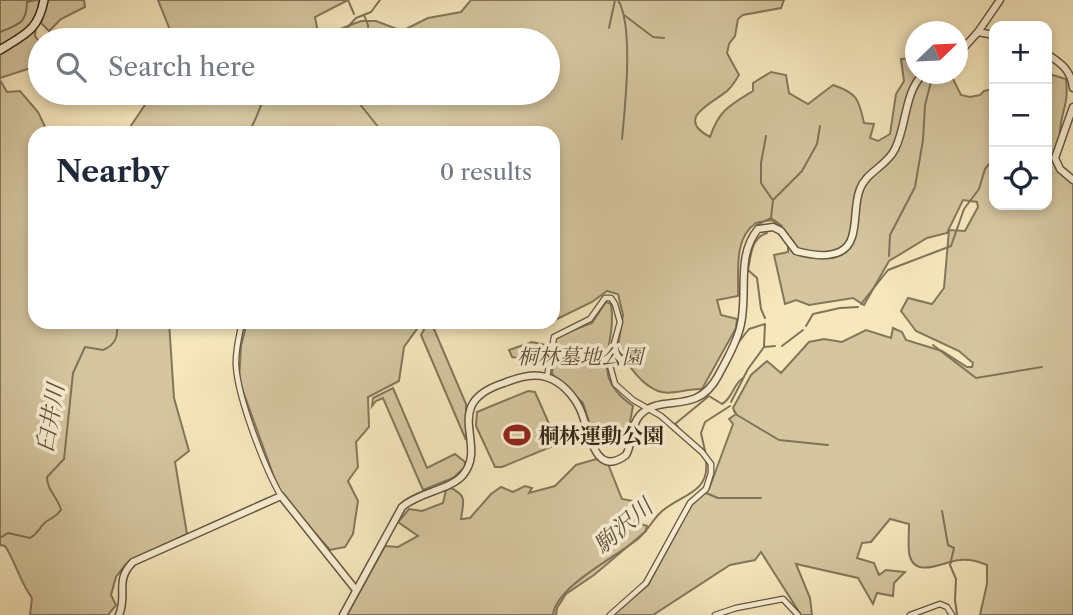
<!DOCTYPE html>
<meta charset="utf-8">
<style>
body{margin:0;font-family:"Libre Caslon Text","Noto Serif JP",serif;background:#f6f6f7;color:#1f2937}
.controls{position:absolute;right:21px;top:21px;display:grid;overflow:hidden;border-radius:14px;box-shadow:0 4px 10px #0003}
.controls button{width:63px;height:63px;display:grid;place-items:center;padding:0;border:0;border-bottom:2px solid #e0e1e3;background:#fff;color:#1f2937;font:35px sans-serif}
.compass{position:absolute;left:905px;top:21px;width:63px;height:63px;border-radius:50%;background:#fff;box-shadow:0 4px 10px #0003;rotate:67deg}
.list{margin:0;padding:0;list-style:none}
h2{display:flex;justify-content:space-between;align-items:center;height:91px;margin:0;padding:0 28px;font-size:30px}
h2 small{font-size:23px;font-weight:400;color:#747a83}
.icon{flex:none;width:38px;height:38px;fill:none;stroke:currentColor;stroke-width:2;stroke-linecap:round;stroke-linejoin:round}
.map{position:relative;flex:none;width:1073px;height:615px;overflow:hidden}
.search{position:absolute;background:#fff;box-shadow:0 4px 10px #0003;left:28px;top:28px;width:532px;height:77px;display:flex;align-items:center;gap:18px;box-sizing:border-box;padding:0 24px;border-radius:38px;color:#747a83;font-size:26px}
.panel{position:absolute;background:#fff;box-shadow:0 4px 10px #0003;left:28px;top:126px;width:532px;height:203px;border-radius:21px}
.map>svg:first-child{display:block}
</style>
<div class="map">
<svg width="1073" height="615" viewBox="0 0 1073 615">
<rect width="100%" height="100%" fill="#f6e7bd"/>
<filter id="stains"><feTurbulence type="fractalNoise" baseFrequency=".00286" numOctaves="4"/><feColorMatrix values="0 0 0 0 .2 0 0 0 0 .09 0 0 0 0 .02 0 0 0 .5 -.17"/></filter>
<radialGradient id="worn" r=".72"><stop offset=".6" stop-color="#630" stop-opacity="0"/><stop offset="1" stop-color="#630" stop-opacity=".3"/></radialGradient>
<g fill="#d5c6a0" stroke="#85765a" stroke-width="2">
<polygon points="0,0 39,0 35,36 40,43 40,65 0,78"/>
<polygon points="48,0 84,0 85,7 61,19 49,31 41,23"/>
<path d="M 158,0 L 348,0 L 315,17 L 319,37 L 361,21 L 376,21 L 402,31 L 428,18 L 461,12 L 471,0 L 784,0 L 781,8 L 743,15 L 738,19 L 735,36 L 729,44 L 727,53 L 739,75 C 736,80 733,85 729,89 C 717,102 672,117 710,137 C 719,110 730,105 753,91 L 753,83 L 771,72 L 786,75 L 789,93 L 808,104 L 833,85 C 857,93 859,99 864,123 L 874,124 L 870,138 L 878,141 L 890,134 L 896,94 L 904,81 L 901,59 L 915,58 L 916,74 L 951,75 L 961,95 L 970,97 L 980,95 L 984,91 L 994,89 L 994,205 L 1047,205 L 1047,66 L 1049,74 L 1066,79 C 1069,104 1062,109 1060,130 C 1059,142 1059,153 1056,165 L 1073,180 L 1073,615 L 980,615 L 987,584 L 987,565 C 978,561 970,559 960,560 C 944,561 913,581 909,552 C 908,543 909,533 909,524 L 890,519 L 871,542 L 862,543 L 857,558 L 874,563 L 879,575 L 886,570 L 905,572 L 894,583 L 893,596 L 877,593 L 873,604 L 858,578 L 796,564 L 810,598 L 812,615 L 801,615 L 761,552 L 755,560 L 730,565 L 653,615 L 613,615 L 648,585 L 692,504 L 709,489 L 733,424 L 729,419 L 736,414 L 733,408 L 751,375 L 767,361 L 781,373 L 809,342 L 824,339 L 842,342 L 866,330 L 891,338 L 893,328 L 902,332 L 906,340 L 942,351 L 967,367 L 972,367 L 973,363 L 959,351 L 916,331 L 901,311 L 908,298 L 932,304 L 944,288 L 949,230 L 965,231 L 978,207 L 977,202 L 963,200 L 947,233 L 927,238 L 889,261 L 864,305 L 853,298 L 809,305 L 796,300 L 785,304 L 774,255 L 788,252 L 788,235 L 772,220 C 768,221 760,221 756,223 C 733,238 739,273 738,296 L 717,300 L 721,315 L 737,319 L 736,328 L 702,389 C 688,388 671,396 658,391 C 640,384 626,362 618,346 L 623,315 L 618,294 L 607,291 L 592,302 L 553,321 L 553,133 L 126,133 L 153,93 L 548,93 L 548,40 L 174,40 Z"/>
<path d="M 0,80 L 7,92 L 20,91 L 38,112 L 48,133 L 35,133 L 35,322 L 169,322 L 174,398 L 189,451 L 175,462 L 187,534 L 126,564 L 116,577 L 111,595 L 116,605 L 108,615 L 30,615 L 32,598 C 20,582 16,563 5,546 L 0,545 Z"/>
<path d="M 606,302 L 611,304 C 618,348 586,373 633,406 L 626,443 L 595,441 L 583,403 L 552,374 L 555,341 L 558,336 L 592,323 Z"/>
<polygon points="247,322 422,322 404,347 399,381 368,397 369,427 356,442 358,467 348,481 358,501 353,534 345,547 330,550 283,497 274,477 239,380 241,346"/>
<polygon points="428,322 431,322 466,404 466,440 421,335"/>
<polygon points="532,342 546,345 545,364 512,357 509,350"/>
<polygon points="393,388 427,468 455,454 465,462 465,467 453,478 423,490 383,398 376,401 372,406 373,398"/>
<polygon points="528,391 535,392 558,444 502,467 495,467 476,426 477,412"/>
<path d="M 596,459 L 608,464 L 622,499 L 642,503 L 632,515 L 638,523 L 647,526 L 646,531 L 594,575 L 566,594 L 557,608 L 556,615 L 347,615 L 385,546 L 398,547 L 418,536 L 398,522 L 409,509 L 422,511 L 443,503 L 446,490 L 451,488 C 468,496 463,503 461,519 L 470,518 L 491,494 L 501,487 L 513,492 L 525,486 L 532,488 L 529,493 L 555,486 L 576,465 Z"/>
</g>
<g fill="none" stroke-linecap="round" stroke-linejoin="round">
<g stroke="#817258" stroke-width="2">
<polyline points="348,0 354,14"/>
<path d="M 618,0 C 634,26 625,107 622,139"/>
<polyline points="27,2 36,0"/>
<polyline points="364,15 368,25 369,40"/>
<polyline points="624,15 653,37 664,38"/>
<polyline points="609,28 615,0"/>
<path d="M 0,32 C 20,24 27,23 27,0"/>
<polyline points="336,40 356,18 371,12 380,0"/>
<polyline points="292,93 305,98 313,93"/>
<polyline points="351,93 383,133"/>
<path d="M 247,133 C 258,121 258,105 268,93"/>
<polyline points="766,136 761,163 761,183 772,199"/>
<polyline points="771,218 773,200 802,171 817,144 820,126"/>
<polyline points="757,225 771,218 782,226"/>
<polyline points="889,256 890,235 915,187 923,140 925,105 931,82"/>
<polyline points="861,304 888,270 951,246 964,209 979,189 985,169 994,158"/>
<path d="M 765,318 L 761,309 L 757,278 L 748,270 C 751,255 751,238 767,233"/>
<polyline points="806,326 813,314 840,308 858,307"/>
<polyline points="738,343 749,329 765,324 764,346"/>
<polyline points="933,345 976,378 1042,367"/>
<polyline points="782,346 803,330"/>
<polyline points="731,402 748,369 764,347 775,346"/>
<polyline points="734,411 737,415 779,440 828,445"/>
<path d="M 678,427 L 675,424 L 709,396 L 722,404 C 733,398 733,384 743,378"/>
<polyline points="705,451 701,433 705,422 730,406"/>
<polyline points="706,493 718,498 761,498"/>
<polyline points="942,511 948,545 954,548 950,565 956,579 955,600 957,615"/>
<path d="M 0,538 L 8,533 L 30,538 C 38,534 40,526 47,521 C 53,517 56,517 61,510 C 58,497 47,491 47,477 L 64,459 L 73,373 L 85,347 L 103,350 C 116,345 119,334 116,322"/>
<path d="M 553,615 C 556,586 618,556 639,538 C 648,530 652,521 660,513 C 678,495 710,494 706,462"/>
</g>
<g stroke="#65563f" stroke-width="7">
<g id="minor">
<path d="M 242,322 C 239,337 235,351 236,366 C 238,398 265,469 281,496"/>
<polyline points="547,377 554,337 590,319 605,298 611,298 615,304 620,322 609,362 615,384 633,400 661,416 702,452 711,464 711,473 706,489 690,503 646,583 610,615"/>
<polyline points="715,615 736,608 783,599 798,615"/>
<polyline points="910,615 940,604 947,607 952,615"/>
</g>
</g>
<g stroke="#65563f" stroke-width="9">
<g id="tertiary">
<polyline points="978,32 994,35"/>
<polyline points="958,54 978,32 1000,0"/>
<path d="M 1047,54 C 1061,63 1071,70 1073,88"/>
<polyline points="1073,107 1055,158 1060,169 1073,180"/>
<path d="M 119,615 C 128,594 114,581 133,562 L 281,496 L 356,590"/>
<path d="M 343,615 L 402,507 C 419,492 450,490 463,475 C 489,444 439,404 504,383 C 517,378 532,373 546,377 C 561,381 574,396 580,409 C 589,427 593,480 626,455 C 633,443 630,426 640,415 C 662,392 696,417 718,376 C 726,361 736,344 740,328 C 749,295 735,257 758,229 L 773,227 L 781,231 L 796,251 C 814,256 845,261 852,237 C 857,221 854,204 860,189 C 866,172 887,166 895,149 C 907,125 904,93 923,74"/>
</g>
</g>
<g stroke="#352615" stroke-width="10">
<path id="secondary" d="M 0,50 C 25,34 38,31 44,0"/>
</g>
<use href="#minor" stroke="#f9efd4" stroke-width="4.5"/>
<use href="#tertiary" stroke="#f9efd4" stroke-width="6"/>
<use href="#secondary" stroke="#f9efd4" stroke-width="7"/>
</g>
<defs>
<g id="stadium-bare" transform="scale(2.1)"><path d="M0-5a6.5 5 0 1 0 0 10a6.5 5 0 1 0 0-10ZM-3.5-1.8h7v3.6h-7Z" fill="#8f2418" stroke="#f9efd4" stroke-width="2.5" paint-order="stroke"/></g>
</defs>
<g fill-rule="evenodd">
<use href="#stadium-bare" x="517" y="435"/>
</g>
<g text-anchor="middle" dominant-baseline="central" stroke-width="7" stroke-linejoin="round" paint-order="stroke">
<g font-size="21" font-style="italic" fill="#5d4e38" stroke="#f9efd4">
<text x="580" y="356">桐林墓地公園</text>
</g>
<g font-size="21" font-weight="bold" fill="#352615" stroke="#f9efd4" text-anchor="start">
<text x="538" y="435">桐林運動公園</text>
</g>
<g font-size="23" font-style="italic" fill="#61523c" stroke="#f9efd4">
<text transform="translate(50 418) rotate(-80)">臼井川</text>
<text transform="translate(623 526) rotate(-41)">駒沢川</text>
</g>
</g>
<rect width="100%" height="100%" filter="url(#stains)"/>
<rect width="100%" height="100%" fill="url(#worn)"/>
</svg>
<div class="controls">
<button>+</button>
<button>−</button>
<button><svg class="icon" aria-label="locate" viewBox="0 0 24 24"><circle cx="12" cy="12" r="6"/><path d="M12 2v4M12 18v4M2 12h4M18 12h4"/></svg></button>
</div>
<svg class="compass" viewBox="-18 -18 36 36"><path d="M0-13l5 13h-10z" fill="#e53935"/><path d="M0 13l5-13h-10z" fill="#747a83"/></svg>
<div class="search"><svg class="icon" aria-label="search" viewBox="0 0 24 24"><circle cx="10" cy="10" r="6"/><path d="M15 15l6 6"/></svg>Search here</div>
<section class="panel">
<h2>Nearby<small>0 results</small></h2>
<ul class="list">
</ul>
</section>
</div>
